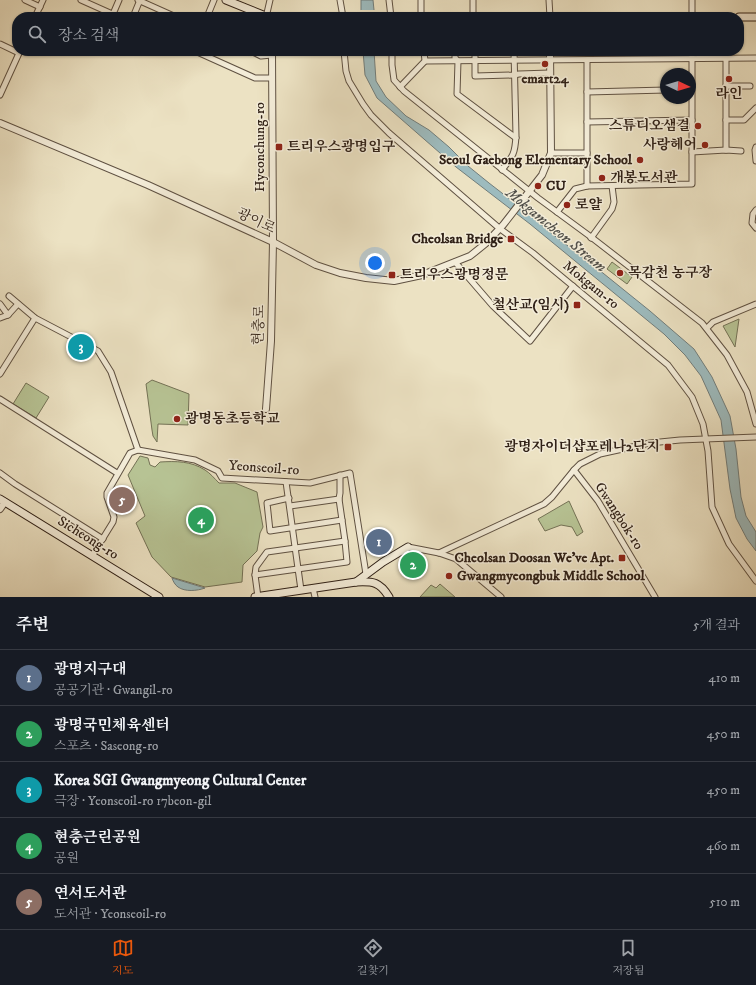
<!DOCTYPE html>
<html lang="ko">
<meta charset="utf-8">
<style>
body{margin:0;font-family:"IM FELL DW Pica","Noto Serif KR",serif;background:#242831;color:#f1f3f6}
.compass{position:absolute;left:660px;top:68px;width:36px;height:36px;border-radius:50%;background:#171b24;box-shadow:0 1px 3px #0004;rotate:94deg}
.you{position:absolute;left:375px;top:263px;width:14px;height:14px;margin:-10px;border:3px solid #fff;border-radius:50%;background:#1a73e8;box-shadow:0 0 0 6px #1a73e833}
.badge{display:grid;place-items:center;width:26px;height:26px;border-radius:50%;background:#ea580c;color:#fff;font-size:13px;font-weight:700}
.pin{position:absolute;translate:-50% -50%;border:2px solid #fff;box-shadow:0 1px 4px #0006}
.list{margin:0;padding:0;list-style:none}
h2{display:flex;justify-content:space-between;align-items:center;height:52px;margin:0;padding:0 16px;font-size:17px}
h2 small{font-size:13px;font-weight:400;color:#9ea1a6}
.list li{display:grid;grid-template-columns:26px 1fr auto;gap:12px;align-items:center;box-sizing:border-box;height:56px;padding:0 16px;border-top:1px solid #363941}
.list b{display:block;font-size:15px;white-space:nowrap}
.list p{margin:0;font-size:13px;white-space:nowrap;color:#9ea1a6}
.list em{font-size:13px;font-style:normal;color:#9ea1a6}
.icon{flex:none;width:22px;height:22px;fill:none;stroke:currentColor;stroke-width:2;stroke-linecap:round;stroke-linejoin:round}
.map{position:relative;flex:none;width:756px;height:597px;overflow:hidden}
.search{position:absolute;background:#171b24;box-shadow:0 1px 3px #0004;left:12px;right:12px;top:12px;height:44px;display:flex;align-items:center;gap:10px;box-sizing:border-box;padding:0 14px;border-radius:16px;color:#9ea1a6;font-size:15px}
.sheet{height:332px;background:#171b24}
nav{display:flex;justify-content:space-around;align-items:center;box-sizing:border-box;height:56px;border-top:1px solid #363941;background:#171b24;font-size:11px;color:#9ea1a6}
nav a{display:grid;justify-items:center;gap:2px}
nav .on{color:#ea580c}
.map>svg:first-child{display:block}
</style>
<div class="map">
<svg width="756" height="597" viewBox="0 0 756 597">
<rect width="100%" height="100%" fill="#ece2c3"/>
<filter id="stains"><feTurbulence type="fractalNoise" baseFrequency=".005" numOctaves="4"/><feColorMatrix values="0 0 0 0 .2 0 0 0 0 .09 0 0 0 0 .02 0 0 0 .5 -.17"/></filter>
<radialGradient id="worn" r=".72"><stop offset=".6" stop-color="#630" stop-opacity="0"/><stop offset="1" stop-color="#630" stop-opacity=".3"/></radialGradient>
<g fill="#b7c394" stroke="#747256">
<polygon points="612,262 632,277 627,284 607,269"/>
<polygon points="739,319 735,347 723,326"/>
<polygon points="152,380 189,394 188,425 158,424 157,442 153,436 152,430 146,384"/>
<polygon points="26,383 49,397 36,418 13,404"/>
<path d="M 140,456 L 148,458 L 150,465 L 155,467 L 160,462 C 176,461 191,461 205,470 C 210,473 215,479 219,483 L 235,483 L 257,492 L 263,527 L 260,533 L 257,551 L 243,565 L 242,582 L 205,587 L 171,577 L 152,557 L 136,523 L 145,516 L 128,475 Z"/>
<polygon points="569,501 583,532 577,536 572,527 561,525 545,531 538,519"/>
<polygon points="440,584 455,597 420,597 431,585 436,588"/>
</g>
<g fill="#9dbbbe" stroke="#717d7b">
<polygon points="361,0 373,0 374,10 373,17 361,17"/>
<polygon points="363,51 374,51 376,81 386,97 406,116 429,130 449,147 468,166 489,183 533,217 551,233 593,265 650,311 694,349 712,377 730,416 736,449 741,497 746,516 756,532 756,551 747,539 736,518 730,489 721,420 701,376 685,355 664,334 530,224 456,167 377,98 365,75"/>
<path d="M 172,578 L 205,588 C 197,591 185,592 178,587 C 175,585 173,581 172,578 Z"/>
</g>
<polygon fill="#ece2c3" points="359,10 376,10 375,17 359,17"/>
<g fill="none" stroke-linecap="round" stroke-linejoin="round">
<g stroke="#5f5142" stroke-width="7">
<g id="minor">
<polyline points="25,0 40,7"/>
<polyline points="81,0 119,17"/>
<polyline points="138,0 176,17"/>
<polyline points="340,0 343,17"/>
<polyline points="389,0 391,17"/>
<polyline points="421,0 421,17"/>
<polyline points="473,0 473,17"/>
<polyline points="549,0 550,17"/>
<polyline points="692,0 692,17"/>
<polyline points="113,14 119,0"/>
<polyline points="35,17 43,0"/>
<polyline points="133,17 140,0"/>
<polyline points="207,17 214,0"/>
<polyline points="270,17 267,13 270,0"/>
<polyline points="0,44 19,53"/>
<polyline points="195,51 255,78 272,78"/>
<polyline points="251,51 261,56 272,55"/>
<polyline points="344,51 346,71 349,81 363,104 371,115 389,133 499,228 533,253 668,365 692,397 703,424 708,451 712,507 729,544 756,581"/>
<polyline points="392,51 392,65 394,80 404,91 538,198 591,237 702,323 727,355 747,392 756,424"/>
<polyline points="455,51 455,58 458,61 457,94 516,138"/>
<polyline points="475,51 475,76 514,75 519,74 550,73"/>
<polyline points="726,58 726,150"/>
<polyline points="587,60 587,186 692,184 692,51"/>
<polyline points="425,61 756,58"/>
<polyline points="726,86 750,86"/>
<polyline points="400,87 425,61 424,51"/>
<polyline points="587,92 666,90"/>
<polyline points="0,95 20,51"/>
<polyline points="726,120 744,120 756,108"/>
<polyline points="587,122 692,120"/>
<polyline points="756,147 755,150 756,161"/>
<polyline points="692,152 726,150 741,151"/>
<polyline points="551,153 587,153"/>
<path d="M 502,170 C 513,156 515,154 516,136 L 514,51"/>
<polyline points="756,210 753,214 752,223 756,228"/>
<polyline points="557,212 575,189 587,186"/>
<polyline points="591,238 612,209 614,202 612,186"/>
<polyline points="455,262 493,306 530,341 573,286"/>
<polyline points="9,296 35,318 98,351 111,372 138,450"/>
<polyline points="0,304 8,315"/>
<polyline points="0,318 8,315 18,304"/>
<polyline points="707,328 713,322 756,304"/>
<polyline points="0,374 35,318"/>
<polyline points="0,399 117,473"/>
<polyline points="574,470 598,501 655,597"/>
<polyline points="0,473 15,484 103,539"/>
<polyline points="286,482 301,590"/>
<polyline points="289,498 267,503 270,531 342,520"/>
<polyline points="290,506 339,499"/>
<polyline points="408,547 439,553 456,559 501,597"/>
<polyline points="439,553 544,504 552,497 574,470 580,464 600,454 650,443 680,440 756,437"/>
<polyline points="92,556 113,522 114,517 107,497 107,493 130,453 138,450 195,460 218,471 222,478 310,483 350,473 366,574"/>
<polyline points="255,575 347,562 345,541 339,499 340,493 340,475"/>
<polyline points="313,588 315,597"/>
<polyline points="258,597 255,575 256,567 267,552 345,541"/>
</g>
</g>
<g stroke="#5f5142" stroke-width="8">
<g id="tertiary">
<polyline points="0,123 148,185 273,242 316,265 340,273 366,278 394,281 422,275 470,256 485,244 503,225 542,175 551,153 550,51"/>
<polyline points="266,409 271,341 273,242 272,51"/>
<polyline points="0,509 5,502"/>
</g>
</g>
<g stroke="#302117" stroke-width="9">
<g id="secondary">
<polyline points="226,0 268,17"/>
<polyline points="739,17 756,17"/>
<polyline points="0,499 159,597"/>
<polyline points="356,582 383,562 408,547"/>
<path d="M 255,597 L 356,582 C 373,581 380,582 389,597"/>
</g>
</g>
<use href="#minor" stroke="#f3ecd8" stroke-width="5"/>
<use href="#tertiary" stroke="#f3ecd8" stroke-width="6"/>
<use href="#secondary" stroke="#f3ecd8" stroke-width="7"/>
</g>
<g fill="#8f2418" stroke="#f3ecd8" stroke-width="1.5">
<circle cx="545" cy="64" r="4"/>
<circle cx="729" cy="79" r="4"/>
<circle cx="698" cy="126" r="4"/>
<circle cx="705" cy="145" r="4"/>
<rect x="275" y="143" width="8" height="8" rx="2"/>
<circle cx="640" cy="160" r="4"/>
<circle cx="602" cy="178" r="4"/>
<circle cx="538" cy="186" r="4"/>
<circle cx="567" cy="205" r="4"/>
<rect x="507" y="235" width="8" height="8" rx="2"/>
<circle cx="620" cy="273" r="4"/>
<rect x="388" y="271" width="8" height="8" rx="2"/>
<rect x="573" y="301" width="8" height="8" rx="2"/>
<circle cx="177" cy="419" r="4"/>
<rect x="664" y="443" width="8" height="8" rx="2"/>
<rect x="618" y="554" width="8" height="8" rx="2"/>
<circle cx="449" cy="576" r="4"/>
</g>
<g text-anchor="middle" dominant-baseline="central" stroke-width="3" stroke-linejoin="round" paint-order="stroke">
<g font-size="14" font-weight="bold" fill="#302117" stroke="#f3ecd8" text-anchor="start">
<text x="545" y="79" text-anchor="middle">emart24</text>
<text x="729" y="94" text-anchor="middle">라인</text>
<text x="690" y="126" text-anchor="end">스튜디오샘결</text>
<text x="697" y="145" text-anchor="end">사랑헤어</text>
<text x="287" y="147">트리우스광명입구</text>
<text x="632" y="160" text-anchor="end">Seoul Gaebong Elementary School</text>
<text x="610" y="178">개봉도서관</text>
<text x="546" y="186">CU</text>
<text x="575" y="205">로얄</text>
<text x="503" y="239" text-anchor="end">Cheolsan Bridge</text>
<text x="628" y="273">목감천 농구장</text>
<text x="400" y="275">트리우스광명정문</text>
<text x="569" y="305" text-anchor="end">철산교(임시)</text>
<text x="185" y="419">광명동초등학교</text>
<text x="660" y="447" text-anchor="end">광명자이더샵포레나2단지</text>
<text x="614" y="558" text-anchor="end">Cheolsan Doosan We've Apt.</text>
<text x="457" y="576">Gwangmyeongbuk Middle School</text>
</g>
<g font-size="14" fill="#302117" stroke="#f3ecd8">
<text transform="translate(260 147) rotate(-90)">Hyeonchung-ro</text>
<text transform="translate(256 221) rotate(25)">광이로</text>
<text transform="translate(591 285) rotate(39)">Mokgam-ro</text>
<text transform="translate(259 325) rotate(-88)">현충로</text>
<text transform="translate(264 468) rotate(4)">Yeonseoil-ro</text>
<text transform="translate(619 516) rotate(57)">Gwangbok-ro</text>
<text transform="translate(88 538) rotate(32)">Sicheong-ro</text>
</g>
<g font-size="15" font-style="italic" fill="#514f49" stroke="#f3ecd8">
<text transform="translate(556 230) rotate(39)">Mokgamcheon Stream</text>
</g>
</g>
<rect width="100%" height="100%" filter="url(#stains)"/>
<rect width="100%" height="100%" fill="url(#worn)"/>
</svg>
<svg class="compass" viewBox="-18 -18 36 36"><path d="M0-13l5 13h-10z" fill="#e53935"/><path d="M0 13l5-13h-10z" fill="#9ea1a6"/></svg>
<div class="you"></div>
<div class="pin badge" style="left:379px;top:542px;background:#5c6f8a">1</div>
<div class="pin badge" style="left:413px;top:565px;background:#2e9e5b">2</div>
<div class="pin badge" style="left:81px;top:347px;background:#0f9aa8">3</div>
<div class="pin badge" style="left:201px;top:520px;background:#2e9e5b">4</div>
<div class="pin badge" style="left:122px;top:500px;background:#8d6e63">5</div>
<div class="search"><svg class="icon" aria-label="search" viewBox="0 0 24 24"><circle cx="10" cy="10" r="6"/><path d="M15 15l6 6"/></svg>장소 검색</div>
</div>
<section class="sheet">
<h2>주변<small>5개 결과</small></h2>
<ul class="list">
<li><span class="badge" style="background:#5c6f8a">1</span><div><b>광명지구대</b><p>공공기관 · Gwangil-ro</p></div><em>410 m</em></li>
<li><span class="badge" style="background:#2e9e5b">2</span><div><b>광명국민체육센터</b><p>스포츠 · Saseong-ro</p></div><em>450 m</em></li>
<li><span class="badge" style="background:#0f9aa8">3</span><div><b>Korea SGI Gwangmyeong Cultural Center</b><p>극장 · Yeonseoil-ro 17beon-gil</p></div><em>450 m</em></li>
<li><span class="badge" style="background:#2e9e5b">4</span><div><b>현충근린공원</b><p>공원</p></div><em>460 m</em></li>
<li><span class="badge" style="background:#8d6e63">5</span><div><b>연서도서관</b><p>도서관 · Yeonseoil-ro</p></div><em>510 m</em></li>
</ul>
</section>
<nav>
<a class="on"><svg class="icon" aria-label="map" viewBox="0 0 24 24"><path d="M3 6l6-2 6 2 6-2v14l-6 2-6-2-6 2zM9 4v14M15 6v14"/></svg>지도</a>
<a><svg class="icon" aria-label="directions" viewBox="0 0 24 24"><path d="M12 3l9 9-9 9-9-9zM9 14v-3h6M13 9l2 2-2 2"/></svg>길찾기</a>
<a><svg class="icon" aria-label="saved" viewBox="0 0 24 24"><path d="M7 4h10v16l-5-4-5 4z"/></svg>저장됨</a>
</nav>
